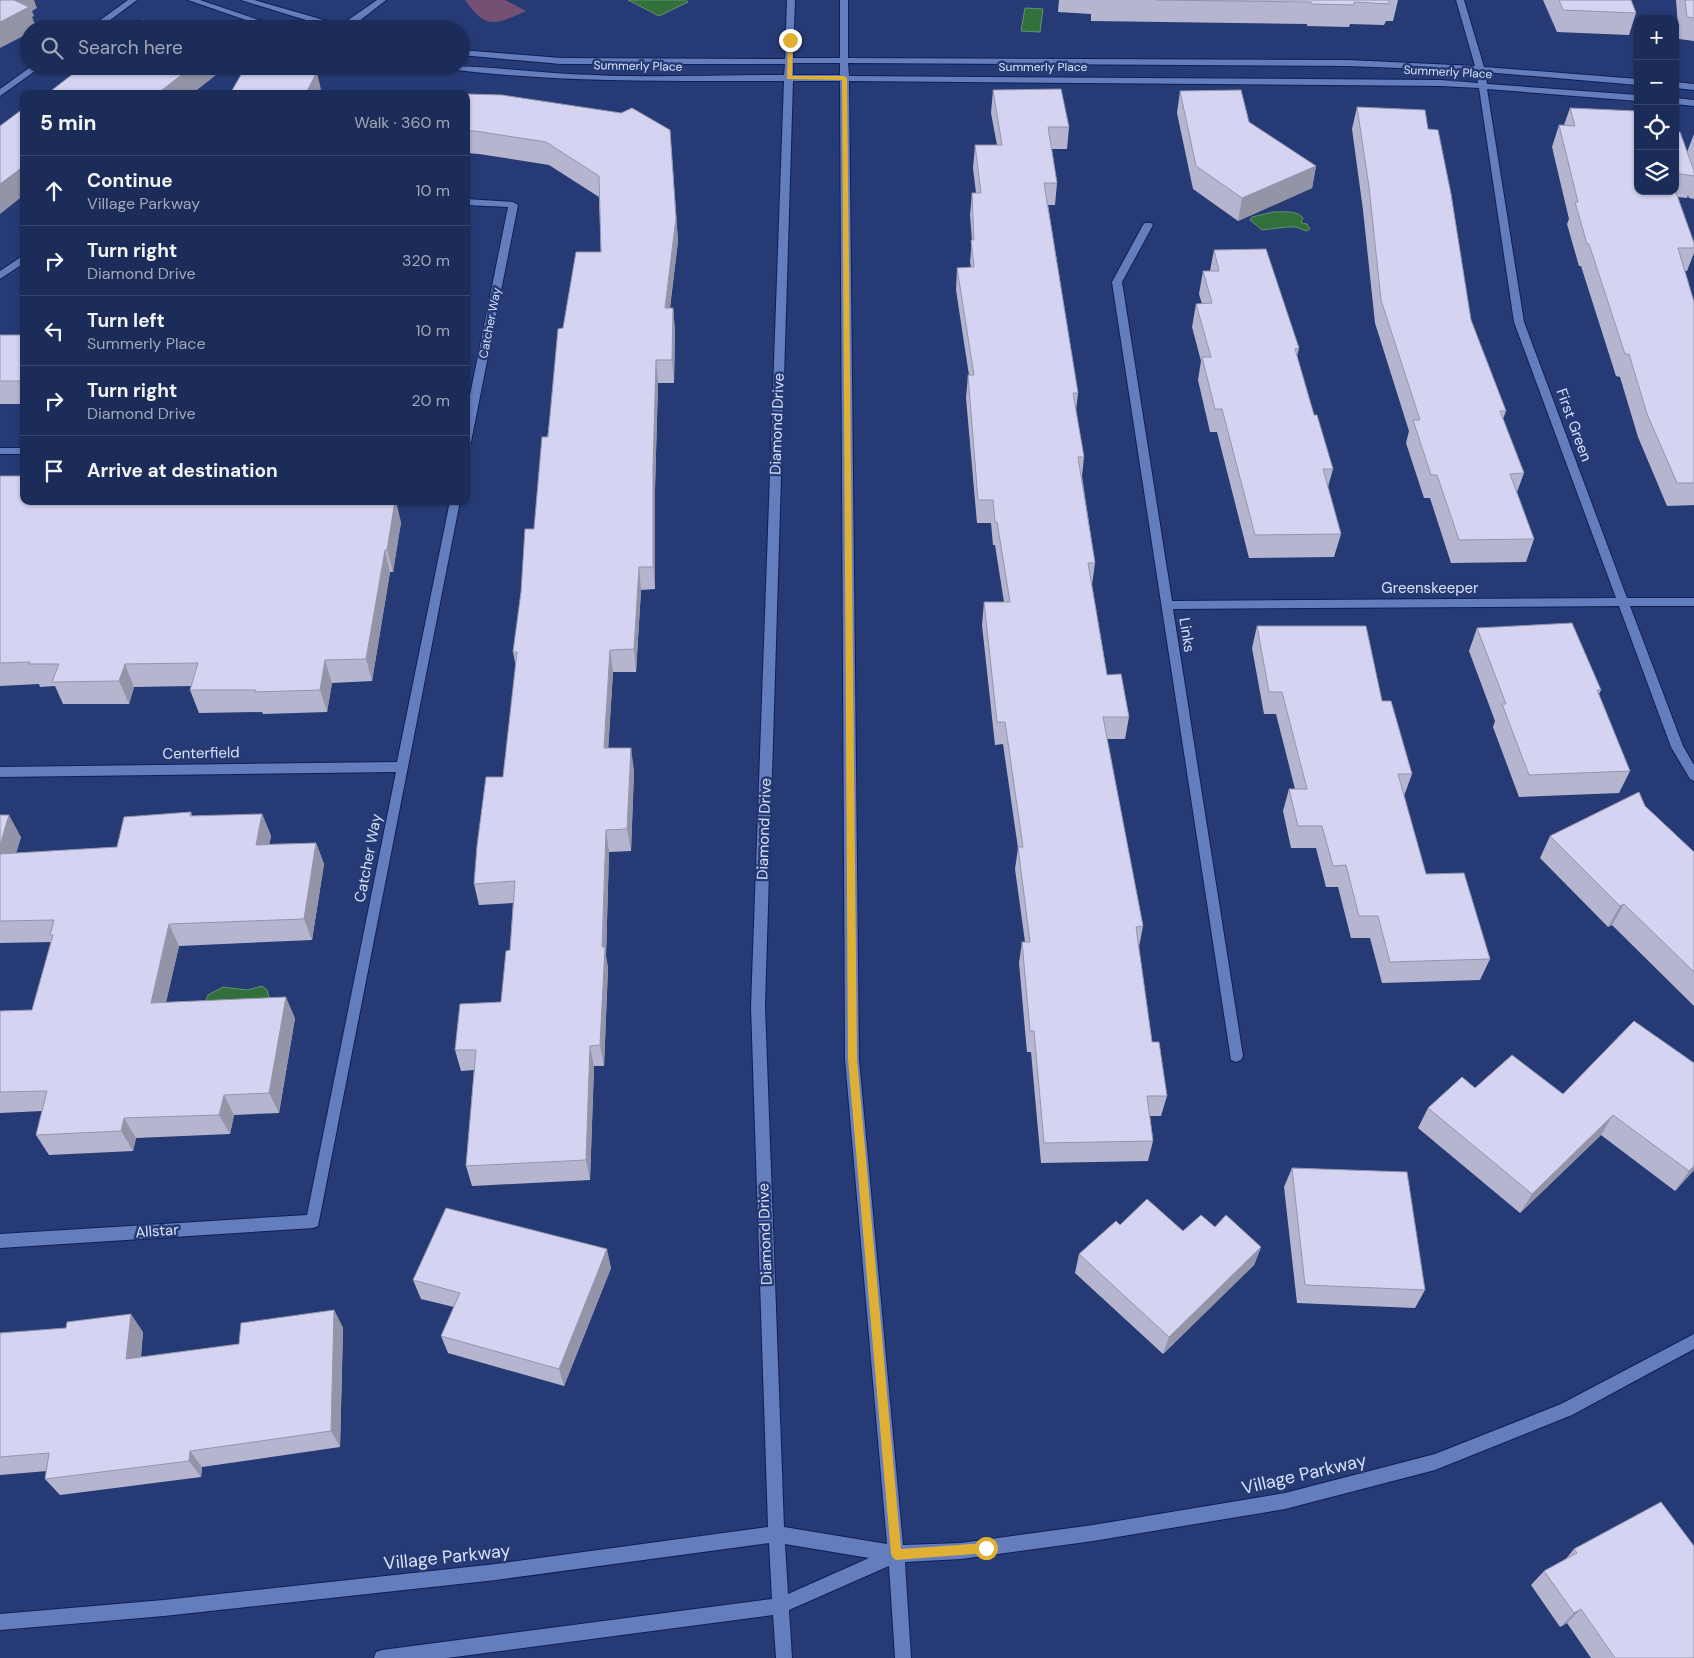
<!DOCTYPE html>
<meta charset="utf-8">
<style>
body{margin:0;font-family:"DM Sans",sans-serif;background:#25345e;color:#f1f3f6}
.controls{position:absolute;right:15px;top:15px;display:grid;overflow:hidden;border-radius:10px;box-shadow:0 1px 4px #0004}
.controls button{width:45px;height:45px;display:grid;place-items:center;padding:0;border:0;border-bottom:1px solid #3a486e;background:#1c2c58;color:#f1f3f6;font:25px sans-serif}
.stop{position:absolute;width:15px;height:15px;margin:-11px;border:4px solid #e0b034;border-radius:50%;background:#fff}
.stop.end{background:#e0b034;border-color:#fff;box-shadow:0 1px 5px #0008}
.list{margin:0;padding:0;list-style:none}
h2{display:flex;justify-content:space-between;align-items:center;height:65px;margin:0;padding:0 20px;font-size:21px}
h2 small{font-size:16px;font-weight:400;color:#a0a7ba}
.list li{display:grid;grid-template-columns:32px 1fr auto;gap:15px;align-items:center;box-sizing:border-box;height:70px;padding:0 20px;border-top:1px solid #3a486e}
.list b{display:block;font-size:19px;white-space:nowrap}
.list p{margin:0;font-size:16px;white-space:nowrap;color:#a0a7ba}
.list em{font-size:16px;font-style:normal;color:#a0a7ba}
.icon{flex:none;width:28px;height:28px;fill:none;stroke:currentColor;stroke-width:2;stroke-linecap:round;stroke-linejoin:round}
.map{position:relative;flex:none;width:1694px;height:1658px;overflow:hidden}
.search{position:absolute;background:#1c2c58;box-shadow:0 1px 4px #0004;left:20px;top:20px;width:450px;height:55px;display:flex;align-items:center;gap:12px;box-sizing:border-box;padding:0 18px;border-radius:28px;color:#a0a7ba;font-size:19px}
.panel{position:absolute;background:#1c2c58;box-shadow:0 1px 4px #0004;left:20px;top:90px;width:450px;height:415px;border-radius:10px}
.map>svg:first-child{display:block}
</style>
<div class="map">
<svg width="1694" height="1658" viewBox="0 0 1694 1658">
<rect width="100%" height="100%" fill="#263b75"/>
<path fill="#745174" d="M 465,0 L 505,0 L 526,11 C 495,25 486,30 465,0 Z"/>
<g fill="#31703a" stroke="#639273">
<polygon points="628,0 685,0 688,2 659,16"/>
<polygon points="1025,8 1043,9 1040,32 1021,31"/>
<path d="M 1273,212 C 1283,212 1297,210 1303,218 L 1301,223 L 1307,224 L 1310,229 L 1306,231 L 1296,227 L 1287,227 L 1262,230 L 1250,220 L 1252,217 Z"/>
<polygon points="262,986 267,990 270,1001 214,1010 206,1000 208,995 223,987 247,990"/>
</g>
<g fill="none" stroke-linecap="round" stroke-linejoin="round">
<g stroke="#0f1f57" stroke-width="2">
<g id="minor">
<polygon points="128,0 137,0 98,29 88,29"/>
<polygon points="188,0 200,0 285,29 272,29"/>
<polygon points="241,0 254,0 341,25 377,0 386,0 349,29 335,29"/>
<path d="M 787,0 L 795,0 L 793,58 L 840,58 L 840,0 L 848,0 L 848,58 L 1348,60 L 1475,66 L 1456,0 L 1464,0 L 1484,67 L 1638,79 L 1638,85 L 1485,72 L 1487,84 L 1638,95 L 1638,101 L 1487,89 L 1524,322 L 1627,598 L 1694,598 L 1694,606 L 1630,606 L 1683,746 L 1694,765 L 1694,781 L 1690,779 L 1671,747 L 1619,606 L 1173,609 L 1243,1056 L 1241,1060 L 1236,1062 L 1231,1060 L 1112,282 L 1143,225 L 1145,223 L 1151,223 L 1153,225 L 1122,282 L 1172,601 L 1616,598 L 1514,322 L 1479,88 L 1441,86 L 849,81 L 859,1059 L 903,1545 L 961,1543 L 1093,1525 L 1285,1493 L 1435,1454 L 1561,1404 L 1694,1334 L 1694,1349 L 1572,1415 L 1435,1470 L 1285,1509 L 1093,1541 L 961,1559 L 905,1562 L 911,1658 L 895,1658 L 889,1566 L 789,1610 L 792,1658 L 776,1658 L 773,1615 L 447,1658 L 374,1658 L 376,1652 L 382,1650 L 772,1599 L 769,1543 L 496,1580 L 164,1616 L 0,1630 L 0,1614 L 164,1600 L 496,1564 L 768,1527 L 751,1006 L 784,81 C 672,81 560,83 448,69 L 444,66 C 492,66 544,74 594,75 C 658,78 721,75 784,75 L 785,64 L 561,64 L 461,55 L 461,50 L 561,58 L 785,59 ZM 793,63 L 840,63 L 840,75 L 793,75 ZM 848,63 L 1348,66 L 1476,71 L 1478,83 L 1441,80 L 849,76 ZM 793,81 L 840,81 L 845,1059 L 887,1544 L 784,1527 L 765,1006 ZM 785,1544 L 869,1558 L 788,1594 Z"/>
<polygon points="32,66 42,66 0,96 0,89"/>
<polygon points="1675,82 1694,84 1694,90 1675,88"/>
<polygon points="1675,98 1694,100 1694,106 1675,104"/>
<polygon points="466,199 513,202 518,205 471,442 466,445 466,415 508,207 466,205"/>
<polygon points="24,255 24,263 0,279 0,271"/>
<rect x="0" y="448" width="24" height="6"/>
<polygon points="450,501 460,501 318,1226 313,1228 0,1248 0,1234 307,1215 396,772 0,777 0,767 397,762"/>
</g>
</g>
<use href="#minor" fill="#637dbd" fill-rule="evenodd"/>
</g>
<g fill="#b6b5d0">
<polygon points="1059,0 1398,0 1393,21 1386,21 1384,25 1350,24 1349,27 1307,26 1307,24 1091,21 1091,14 1058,12"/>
<polygon points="1543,0 1631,0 1636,13 1629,35 1557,32"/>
<polygon points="1676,0 1694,0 1694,41 1679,39"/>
<polygon points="993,90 1069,127 1067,149 1052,149 1057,183 1055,205 1048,205 1078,393 1076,411 1084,457 1082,476 1095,563 1092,585 1107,675 1129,717 1125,739 1107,739 1143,926 1139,947 1152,1042 1167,1096 1161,1116 1150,1116 1153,1141 1148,1161 1041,1163 1031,1052 1027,1052 1019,963 1022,942 1025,942 1015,869 1018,848 1003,744 995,745 982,625 984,602 1004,602 995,545 993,545 991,523 977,523 966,398 968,375 969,375 956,290 957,268 971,267 970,262 972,240 970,215 972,193 976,193 973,168 975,145 997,145 991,113"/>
<polygon points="1180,91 1316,166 1312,188 1238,221 1193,189 1177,113"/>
<polygon points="466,94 670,130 678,241 670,308 673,308 675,331 674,383 658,383 655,489 655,589 641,590 636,672 613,672 608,748 634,770 631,851 609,852 606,956 608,968 604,1066 594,1066 590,1180 472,1186 466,1166 474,1070 461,1071 455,1050 501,1002 510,950 513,903 479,905 474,884 503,777 516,667 513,652 534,529 563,328 601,252 599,197 549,165 479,154 466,153"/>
<polygon points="1357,107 1428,129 1471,320 1506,411 1503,419 1524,473 1517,492 1534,539 1526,562 1451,563 1430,498 1424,498 1406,443 1409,431 1375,323 1363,210 1352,129"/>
<polygon points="1570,108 1638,191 1675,191 1675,131 1687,152 1694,134 1694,199 1689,198 1688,195 1687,198 1678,197 1694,243 1694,253 1687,271 1685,271 1694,302 1694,505 1667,506 1638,437 1620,377 1616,376 1581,266 1579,266 1567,224 1569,219 1552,147 1559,125 1564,125"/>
<polygon points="1214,250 1299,348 1297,357 1314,415 1333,469 1328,487 1341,534 1334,557 1249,558 1217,432 1210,432 1198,380 1201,361 1192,327 1196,304 1202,304 1199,294 1203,271 1210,271"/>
<rect x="0" y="335" width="24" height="69"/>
<polygon points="0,476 24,501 401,522 393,572 390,572 372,681 332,683 327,712 263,714 262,712 199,713 190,690 192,686 134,687 129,704 63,704 55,686 40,687 39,684 0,686"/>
<polygon points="1257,626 1382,701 1412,774 1404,796 1426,874 1490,959 1480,980 1382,983 1370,938 1351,938 1338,887 1326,887 1316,848 1291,848 1283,811 1289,789 1295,789 1276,714 1264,714 1252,648"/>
<polygon points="1477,628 1601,690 1599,694 1630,771 1619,793 1519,797 1493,727 1495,721 1469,651"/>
<polygon points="1645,806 1694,852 1694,1006 1612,925 1608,927 1540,858 1550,836"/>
<polygon points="191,812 192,816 262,814 271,836 269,844 316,843 324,864 312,940 179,946 166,1002 295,1018 279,1113 234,1115 230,1134 136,1138 133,1151 49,1155 36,1135 42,1111 0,1113 0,1011 32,1010 51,942 0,943 0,815 21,837 16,853 117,847"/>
<polygon points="1694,1063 1694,1170 1675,1191 1601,1135 1520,1213 1418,1128 1428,1108 1475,1088 1563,1094"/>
<polygon points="1292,1168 1425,1290 1415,1308 1297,1303 1284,1187"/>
<polygon points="1120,1225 1183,1231 1215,1227 1261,1247 1254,1265 1163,1354 1075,1273 1079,1254"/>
<polygon points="611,1268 564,1386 448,1353 441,1336 454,1307 421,1299 413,1280"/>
<polygon points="334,1310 343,1328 340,1447 202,1467 201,1477 60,1495 45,1479 47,1471 0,1475 0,1333 143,1332 141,1357 239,1344"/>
<polygon points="1574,1549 1694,1658 1591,1658 1567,1623 1560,1627 1531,1585 1544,1571 1565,1560"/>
</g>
<g fill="#9494a9">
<polygon points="14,0 34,0 37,8 32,11 34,16 32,17 37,29 29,29 29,33 0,48 0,22"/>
<polygon points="193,66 213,66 216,75 192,94 157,94"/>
<polygon points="317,72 322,94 307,91"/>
<polygon points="670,130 678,241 667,331 665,308"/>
<polygon points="24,166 24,195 0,214 0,184"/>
<polygon points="1316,166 1312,188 1238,221 1242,198"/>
<polygon points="673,308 675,331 674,383 672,360"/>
<polygon points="656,360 658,383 655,489 655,589 653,567 653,467"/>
<polygon points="395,501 396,501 401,522 393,572 387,550"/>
<polygon points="385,550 390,572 372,681 366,659"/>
<polygon points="639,567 641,590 636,672 634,649"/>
<polygon points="610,650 613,672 607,771 604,748"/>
<polygon points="325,660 332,683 327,712 320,690"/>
<polygon points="125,664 134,687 129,704 119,681"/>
<polygon points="631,748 634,770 631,851 627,829"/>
<polygon points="262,814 271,836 265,867 256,845"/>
<polygon points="9,815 21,837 9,876 0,859 0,845"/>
<polygon points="606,830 609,852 606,956 608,968 604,1066 600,1045"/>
<polygon points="316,843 324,864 312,940 304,919"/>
<polygon points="1624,904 1612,925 1608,927 1620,906"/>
<polygon points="169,924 179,946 161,1024 151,1003"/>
<polygon points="286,997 295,1018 279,1113 269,1093"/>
<polygon points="590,1046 594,1066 590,1180 586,1160"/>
<polygon points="224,1095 234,1115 230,1134 219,1115"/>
<polygon points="1613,1115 1601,1135 1520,1213 1532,1194"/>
<polygon points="124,1118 136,1138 133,1151 121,1131"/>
<polygon points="1694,1166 1694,1170 1675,1191 1689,1171"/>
<polygon points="1261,1247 1254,1265 1163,1354 1169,1337"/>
<polygon points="607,1249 611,1268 564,1386 559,1369"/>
<polygon points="334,1310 343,1328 340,1447 331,1431"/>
<polygon points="131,1314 143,1332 139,1376 126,1359"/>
<polygon points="190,1451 202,1467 201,1477 189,1461"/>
<polygon points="1581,1609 1567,1623 1560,1627 1574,1613"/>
</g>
<g fill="#d4d3f2" stroke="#9494a9">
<polygon points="0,0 15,0 14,0 29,7 0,22"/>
<polygon points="1157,0 1388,0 1390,4 1354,2 1354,5 1312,4 1311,2"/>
<polygon points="1559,0 1631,0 1636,13 1563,10"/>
<polygon points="1685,0 1694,0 1694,18 1687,17"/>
<polygon points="143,20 178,29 133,29"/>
<polygon points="83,66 193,66 157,94 47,94"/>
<polygon points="246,66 263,66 281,71 317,72 307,91 360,94 230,94"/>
<polygon points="1061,89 1069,127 1048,127 1057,183 1044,183 1078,393 1073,393 1084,457 1078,457 1095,563 1088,563 1107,675 1121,674 1129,717 1103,717 1143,926 1136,927 1152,1042 1159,1042 1167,1096 1147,1096 1153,1141 1044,1143 1034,1031 1030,1031 1022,942 1030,942 1018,847 1023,847 1005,722 997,722 984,602 1010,602 997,522 995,522 993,500 978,500 968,375 974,375 957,268 974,267 971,240 974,240 972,193 981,193 975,145 1002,145 993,90"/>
<polygon points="1241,90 1249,122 1316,166 1242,198 1196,166 1180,91"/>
<polygon points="402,92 456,94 401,94"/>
<polygon points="466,94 502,95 621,113 632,108 670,130 676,218 665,308 673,308 672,360 656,360 653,467 653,567 639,567 634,649 610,650 604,748 631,748 627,829 606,830 602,947 605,947 600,1045 590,1046 586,1160 466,1166 476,1050 455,1050 460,1004 501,1002 506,951 510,950 515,881 474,884 477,846 486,777 503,777 517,652 513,652 521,592 525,529 534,529 542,437 548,437 558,329 563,328 576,252 601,252 599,176 546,142 475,131 466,131"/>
<polygon points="1357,107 1425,110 1428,129 1438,130 1451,194 1471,320 1506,411 1500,411 1524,473 1510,474 1534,539 1459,540 1437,475 1431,475 1413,420 1420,420 1381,300 1369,187"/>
<polygon points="24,108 24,166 0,184 0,126"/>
<polygon points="1570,108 1636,111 1638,118 1638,191 1675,191 1675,190 1694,243 1694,248 1678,248 1694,302 1694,483 1677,483 1647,414 1629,354 1625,354 1589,244 1587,244 1575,202 1578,202 1559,125 1575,126"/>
<polygon points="1675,131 1680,132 1694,171 1694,176 1675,173"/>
<polygon points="1266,249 1299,348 1295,349 1314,415 1317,415 1333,469 1323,469 1341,534 1255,535 1222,409 1215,409 1202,357 1211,357 1196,304 1212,303 1203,271 1219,271 1214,250"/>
<rect x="0" y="335" width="24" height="46"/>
<polygon points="0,476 24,476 24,501 395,501 387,550 385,550 366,659 325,660 320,690 255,692 256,690 190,690 198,663 125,664 119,681 52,682 59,664 29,664 30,662 0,663"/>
<polygon points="1572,623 1601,690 1597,690 1630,771 1529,775 1502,704 1506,704 1477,628"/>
<polygon points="1257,626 1366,626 1382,701 1391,701 1412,774 1398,774 1426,874 1464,873 1490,959 1390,962 1378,916 1359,916 1346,865 1333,866 1322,826 1298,826 1289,789 1307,789 1282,692 1269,692"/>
<polygon points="1639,792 1645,806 1694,852 1694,972 1624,904 1620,906 1550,836"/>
<polygon points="191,812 190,816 262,814 256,845 316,843 304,919 169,924 151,1003 286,997 269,1093 224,1095 219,1115 124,1118 121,1131 36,1135 47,1091 0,1092 0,1011 32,1010 53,935 50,935 54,920 0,921 0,854 117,847 124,817"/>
<polygon points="0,815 9,815 0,845"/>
<polygon points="1634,1021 1694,1063 1694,1166 1689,1171 1613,1115 1532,1194 1428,1108 1462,1077 1475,1088 1512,1055 1563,1094"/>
<polygon points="1292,1168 1407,1172 1425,1290 1305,1285"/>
<polygon points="1147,1199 1183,1231 1201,1215 1215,1227 1226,1215 1261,1247 1169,1337 1079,1254 1116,1221 1120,1225"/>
<polygon points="446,1208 607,1249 559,1369 441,1336 460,1293 413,1280"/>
<polygon points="334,1310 331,1431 190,1451 189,1461 45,1479 49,1453 0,1457 0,1333 66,1328 67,1322 131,1314 126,1359 239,1344 241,1323"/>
<polygon points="1661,1502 1694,1546 1694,1658 1615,1658 1581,1609 1574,1613 1544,1571 1577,1553 1574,1549"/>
</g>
<polygon fill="#e0b034" points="790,38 793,40 792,76 844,76 847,78 857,1059 901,1549 986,1543 990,1544 991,1548 990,1552 986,1553 896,1560 893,1558 891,1554 848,1059 842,80 787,79 788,40"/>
<g text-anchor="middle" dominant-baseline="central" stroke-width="5" stroke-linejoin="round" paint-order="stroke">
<g font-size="12" fill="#d9e3f8" stroke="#263b75">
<text transform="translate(638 66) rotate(1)">Summerly Place</text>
<text x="1043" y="67">Summerly Place</text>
<text transform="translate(1448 72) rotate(3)">Summerly Place</text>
<text transform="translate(490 323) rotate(-79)">Catcher Way</text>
</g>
<g font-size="15" fill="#d9e3f8" stroke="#263b75">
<text transform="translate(777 424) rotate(-88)">Diamond Drive</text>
<text transform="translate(1574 425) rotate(70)">First Green</text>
<text x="1430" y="588">Greenskeeper</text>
<text transform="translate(1187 635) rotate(81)">Links</text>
<text transform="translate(201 753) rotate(-1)">Centerfield</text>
<text transform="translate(764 829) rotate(-88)">Diamond Drive</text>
<text transform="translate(368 858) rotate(-79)">Catcher Way</text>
<text transform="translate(157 1231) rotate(-4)">Allstar</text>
<text transform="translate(765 1234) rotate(-92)">Diamond Drive</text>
</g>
<g font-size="18" fill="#d9e3f8" stroke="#263b75">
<text transform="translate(1304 1474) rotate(-13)">Village Parkway</text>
<text transform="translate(447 1557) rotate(-6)">Village Parkway</text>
</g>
</g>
</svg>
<div class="controls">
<button>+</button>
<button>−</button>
<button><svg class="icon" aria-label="locate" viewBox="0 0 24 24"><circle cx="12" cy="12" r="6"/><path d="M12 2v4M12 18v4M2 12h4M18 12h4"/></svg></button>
<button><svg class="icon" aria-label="layers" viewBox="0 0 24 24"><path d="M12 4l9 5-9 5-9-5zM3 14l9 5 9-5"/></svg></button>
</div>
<div class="stop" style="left:986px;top:1548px"></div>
<div class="stop end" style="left:790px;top:40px"></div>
<div class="search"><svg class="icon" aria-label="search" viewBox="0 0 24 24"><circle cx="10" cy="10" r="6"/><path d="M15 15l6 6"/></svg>Search here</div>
<section class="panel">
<h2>5 min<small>Walk · 360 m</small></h2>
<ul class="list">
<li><svg class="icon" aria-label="ahead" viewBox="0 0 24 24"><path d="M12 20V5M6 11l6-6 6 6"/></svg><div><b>Continue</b><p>Village Parkway</p></div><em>10 m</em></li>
<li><svg class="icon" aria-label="right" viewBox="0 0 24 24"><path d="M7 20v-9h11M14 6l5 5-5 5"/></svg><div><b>Turn right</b><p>Diamond Drive</p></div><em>320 m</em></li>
<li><svg class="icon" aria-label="left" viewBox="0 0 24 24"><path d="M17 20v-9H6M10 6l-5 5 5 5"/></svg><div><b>Turn left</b><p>Summerly Place</p></div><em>10 m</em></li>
<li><svg class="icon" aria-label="right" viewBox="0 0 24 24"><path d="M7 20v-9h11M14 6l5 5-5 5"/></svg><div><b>Turn right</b><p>Diamond Drive</p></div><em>20 m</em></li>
<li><svg class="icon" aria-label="arrive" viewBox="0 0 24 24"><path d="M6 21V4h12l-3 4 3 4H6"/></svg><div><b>Arrive at destination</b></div></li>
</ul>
</section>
</div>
